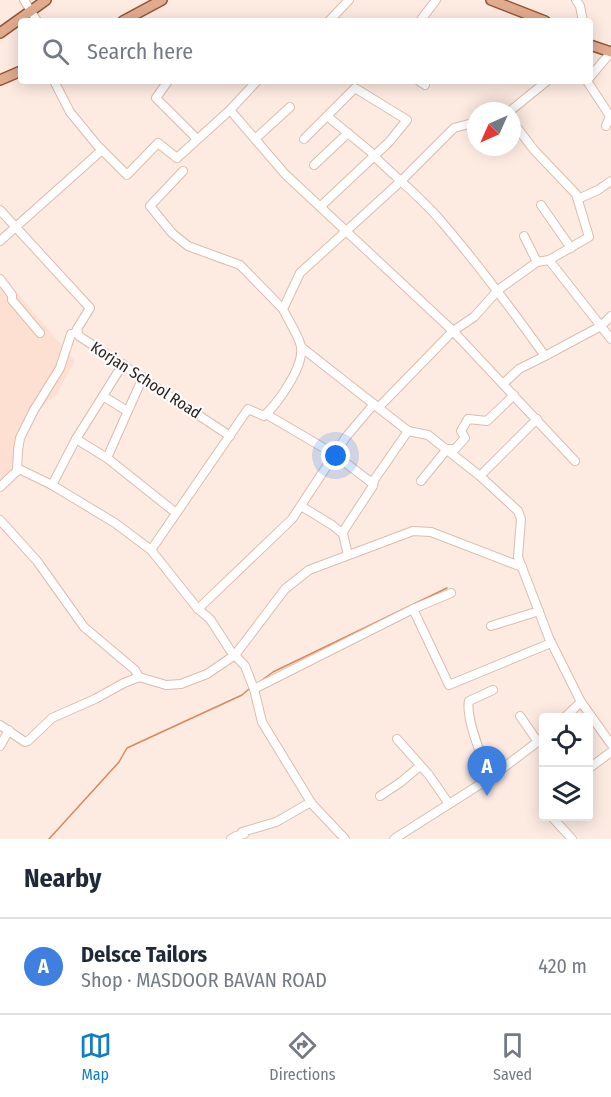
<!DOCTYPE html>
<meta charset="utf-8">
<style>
body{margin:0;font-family:"Fira Sans Condensed",sans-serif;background:#f2f2f3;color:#1f2937}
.controls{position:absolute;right:18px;bottom:18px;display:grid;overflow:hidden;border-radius:6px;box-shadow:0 3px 15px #0003}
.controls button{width:54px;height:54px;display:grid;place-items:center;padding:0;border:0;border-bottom:2px solid #e0e1e3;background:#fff;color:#1f2937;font:30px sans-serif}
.compass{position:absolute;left:467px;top:102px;width:54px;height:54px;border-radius:50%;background:#fff;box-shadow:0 3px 15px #0003;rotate:225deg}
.you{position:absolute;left:336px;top:456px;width:21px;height:21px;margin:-15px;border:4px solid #fff;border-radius:50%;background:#1a73e8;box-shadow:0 0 0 9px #1a73e833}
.badge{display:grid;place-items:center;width:39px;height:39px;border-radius:50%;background:#127cc6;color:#fff;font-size:20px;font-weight:700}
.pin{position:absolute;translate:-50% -50px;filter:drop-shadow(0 2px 3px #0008)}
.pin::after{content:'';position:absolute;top:32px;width:21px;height:18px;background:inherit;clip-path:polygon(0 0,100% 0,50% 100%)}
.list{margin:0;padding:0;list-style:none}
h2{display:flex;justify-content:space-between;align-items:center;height:78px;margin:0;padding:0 24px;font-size:26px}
h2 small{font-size:20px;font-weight:400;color:#747a83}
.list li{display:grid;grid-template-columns:39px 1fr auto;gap:18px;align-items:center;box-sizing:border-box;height:96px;padding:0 24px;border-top:2px solid #e0e1e3}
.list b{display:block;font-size:22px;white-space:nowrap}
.list p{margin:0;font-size:20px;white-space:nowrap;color:#747a83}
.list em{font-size:20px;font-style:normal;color:#747a83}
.icon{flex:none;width:33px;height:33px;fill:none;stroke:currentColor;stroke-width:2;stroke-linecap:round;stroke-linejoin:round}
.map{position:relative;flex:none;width:611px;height:839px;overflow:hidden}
.search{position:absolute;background:#fff;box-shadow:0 3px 15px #0003;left:18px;right:18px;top:18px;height:66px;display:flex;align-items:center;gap:15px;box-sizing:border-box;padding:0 21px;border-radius:6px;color:#747a83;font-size:22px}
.sheet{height:174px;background:#fff}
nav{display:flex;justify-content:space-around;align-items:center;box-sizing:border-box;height:84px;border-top:2px solid #e0e1e3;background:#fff;font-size:16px;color:#747a83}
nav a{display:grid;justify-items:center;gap:3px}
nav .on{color:#127cc6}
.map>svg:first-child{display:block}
</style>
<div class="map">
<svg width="611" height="839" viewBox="0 0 611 839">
<rect width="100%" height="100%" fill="#fdebe2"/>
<polygon fill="#fee0d2" points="0,273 75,361 57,393 20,428 15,473 0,484"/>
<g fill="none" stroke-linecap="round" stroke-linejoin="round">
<g stroke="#db875c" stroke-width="1.5">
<polyline points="258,683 273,672 447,588"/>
<polyline points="49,839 119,762 127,748 242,695 249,689"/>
</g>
<g stroke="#dabdaf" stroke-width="10">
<g id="minor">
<polyline points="24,0 37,21"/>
<polyline points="576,0 580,6 583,21"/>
<polyline points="329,21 349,0"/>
<polyline points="420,21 436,0"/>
<polyline points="590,77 611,52"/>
<polyline points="54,81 70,112 97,145 127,175 158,143 177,158 230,110 285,174 453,331 575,461"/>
<polyline points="168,81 156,98 197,139"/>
<polyline points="419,81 425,85"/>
<polyline points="587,81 610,116 606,126"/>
<polyline points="230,110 257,81"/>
<polyline points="510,111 547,81"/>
<polyline points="255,139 290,107"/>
<polyline points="304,139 327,116"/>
<polyline points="314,165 348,133"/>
<polyline points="183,171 150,206 172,233 188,246 240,265 283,309"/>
<polyline points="578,199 598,190 611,181"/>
<polyline points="541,205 571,248"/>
<path d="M 321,206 L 389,142 L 407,120 L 355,88 L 327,116 L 372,153 L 374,156 C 396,178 421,197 441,221 C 478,264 512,310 545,356 L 601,326 L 611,316"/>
<polyline points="0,210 90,308 77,329 79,336 230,436"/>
<polyline points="524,236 537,262"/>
<polyline points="0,241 102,150"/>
<polyline points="549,260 611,339"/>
<polyline points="0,279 12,295 12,300 40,333"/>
<polyline points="301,347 408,431 428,435 480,476 518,511 521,519 518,557 549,638 581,702 611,744"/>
<polyline points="503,384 519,369 545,356"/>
<polyline points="103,396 127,411"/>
<polyline points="379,407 453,331 474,317 498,290 537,262 549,260 589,237 576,194 534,150 512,121"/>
<polyline points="266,414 334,454 372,483 408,431"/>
<polyline points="76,439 107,458 176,513"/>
<polyline points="107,458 143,377"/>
<polyline points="17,471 18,450 20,438 34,410 60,368 71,334 76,333"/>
<polyline points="480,476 537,419"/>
<polyline points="421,481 447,449 455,449 465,438 461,431 468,419 487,421 514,395"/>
<polyline points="52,485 76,439 123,364"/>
<polyline points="0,487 19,469 52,485 115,523 151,550 198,609 210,619 230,650 245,666 254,689 262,722 312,804 345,839"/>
<polyline points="301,506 332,525 343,534"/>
<polyline points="0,520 37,561 84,627 135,670 139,677"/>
<path d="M 151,550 L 248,409 L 264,416 C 278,403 304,367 301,347 C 300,338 287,318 283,309 L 300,273 L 400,182 L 454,128 L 476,122"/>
<polyline points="348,555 343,534 344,530 373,486 374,480"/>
<polyline points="198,609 292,519 346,437 374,404"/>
<polyline points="413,609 449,685 551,643"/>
<polyline points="491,626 539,611"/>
<polyline points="254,689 413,609 451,593"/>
<polyline points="520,716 538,742"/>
<polyline points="564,718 581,702"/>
<polyline points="0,725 25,742 28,741 52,718 95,699 124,683 139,677 166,685 181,684 207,674 235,655 285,589 309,570 413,531 431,532 522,567"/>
<polyline points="397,739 429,775 449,804"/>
<polyline points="0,746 9,730"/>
<polyline points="588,769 611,752"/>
<path d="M 490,778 C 483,760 465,718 469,701 L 493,690"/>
<polyline points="380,796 401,782 420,766"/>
<polyline points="551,816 572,839"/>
<polyline points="231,839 236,836 244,834 242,832 276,822 311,802"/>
<polyline points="394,839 490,778 544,737"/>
</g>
</g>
<g stroke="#945634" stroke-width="12">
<g id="major">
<polyline points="491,0 545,21"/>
<polyline points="123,21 162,0"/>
<polyline points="0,33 46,0"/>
<polyline points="590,45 611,52"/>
<polyline points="0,80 21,71"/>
</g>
</g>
<use href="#minor" stroke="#fff" stroke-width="8"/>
<use href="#major" stroke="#e1ab8e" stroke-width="9"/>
</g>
<g text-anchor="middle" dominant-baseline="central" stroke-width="4.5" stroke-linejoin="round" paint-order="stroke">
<g font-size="16" fill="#2b201b" stroke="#fcfcfc">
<text transform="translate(146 380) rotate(33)">Korjan School Road</text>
</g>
</g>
</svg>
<div class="controls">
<button><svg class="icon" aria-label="locate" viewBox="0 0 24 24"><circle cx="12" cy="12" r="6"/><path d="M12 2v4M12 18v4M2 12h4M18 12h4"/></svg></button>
<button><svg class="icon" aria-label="layers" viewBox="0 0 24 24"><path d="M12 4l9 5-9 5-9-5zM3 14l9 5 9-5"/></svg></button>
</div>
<svg class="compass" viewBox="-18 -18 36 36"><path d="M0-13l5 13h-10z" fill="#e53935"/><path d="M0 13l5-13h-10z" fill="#747a83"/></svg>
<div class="you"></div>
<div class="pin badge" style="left:487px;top:796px;background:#3f7fe0">A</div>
<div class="search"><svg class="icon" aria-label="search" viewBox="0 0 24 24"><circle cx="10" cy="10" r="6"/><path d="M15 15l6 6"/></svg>Search here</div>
</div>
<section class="sheet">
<h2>Nearby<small></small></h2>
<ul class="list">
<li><span class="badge" style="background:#3f7fe0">A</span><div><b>Delsce Tailors</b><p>Shop · MASDOOR BAVAN ROAD</p></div><em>420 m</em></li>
</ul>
</section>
<nav>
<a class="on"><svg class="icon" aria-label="map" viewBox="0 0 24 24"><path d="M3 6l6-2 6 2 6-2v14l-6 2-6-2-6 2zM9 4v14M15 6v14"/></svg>Map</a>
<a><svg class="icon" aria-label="directions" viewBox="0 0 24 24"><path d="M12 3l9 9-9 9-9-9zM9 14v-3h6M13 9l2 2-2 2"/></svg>Directions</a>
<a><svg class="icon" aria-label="saved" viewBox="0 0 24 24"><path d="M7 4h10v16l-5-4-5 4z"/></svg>Saved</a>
</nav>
